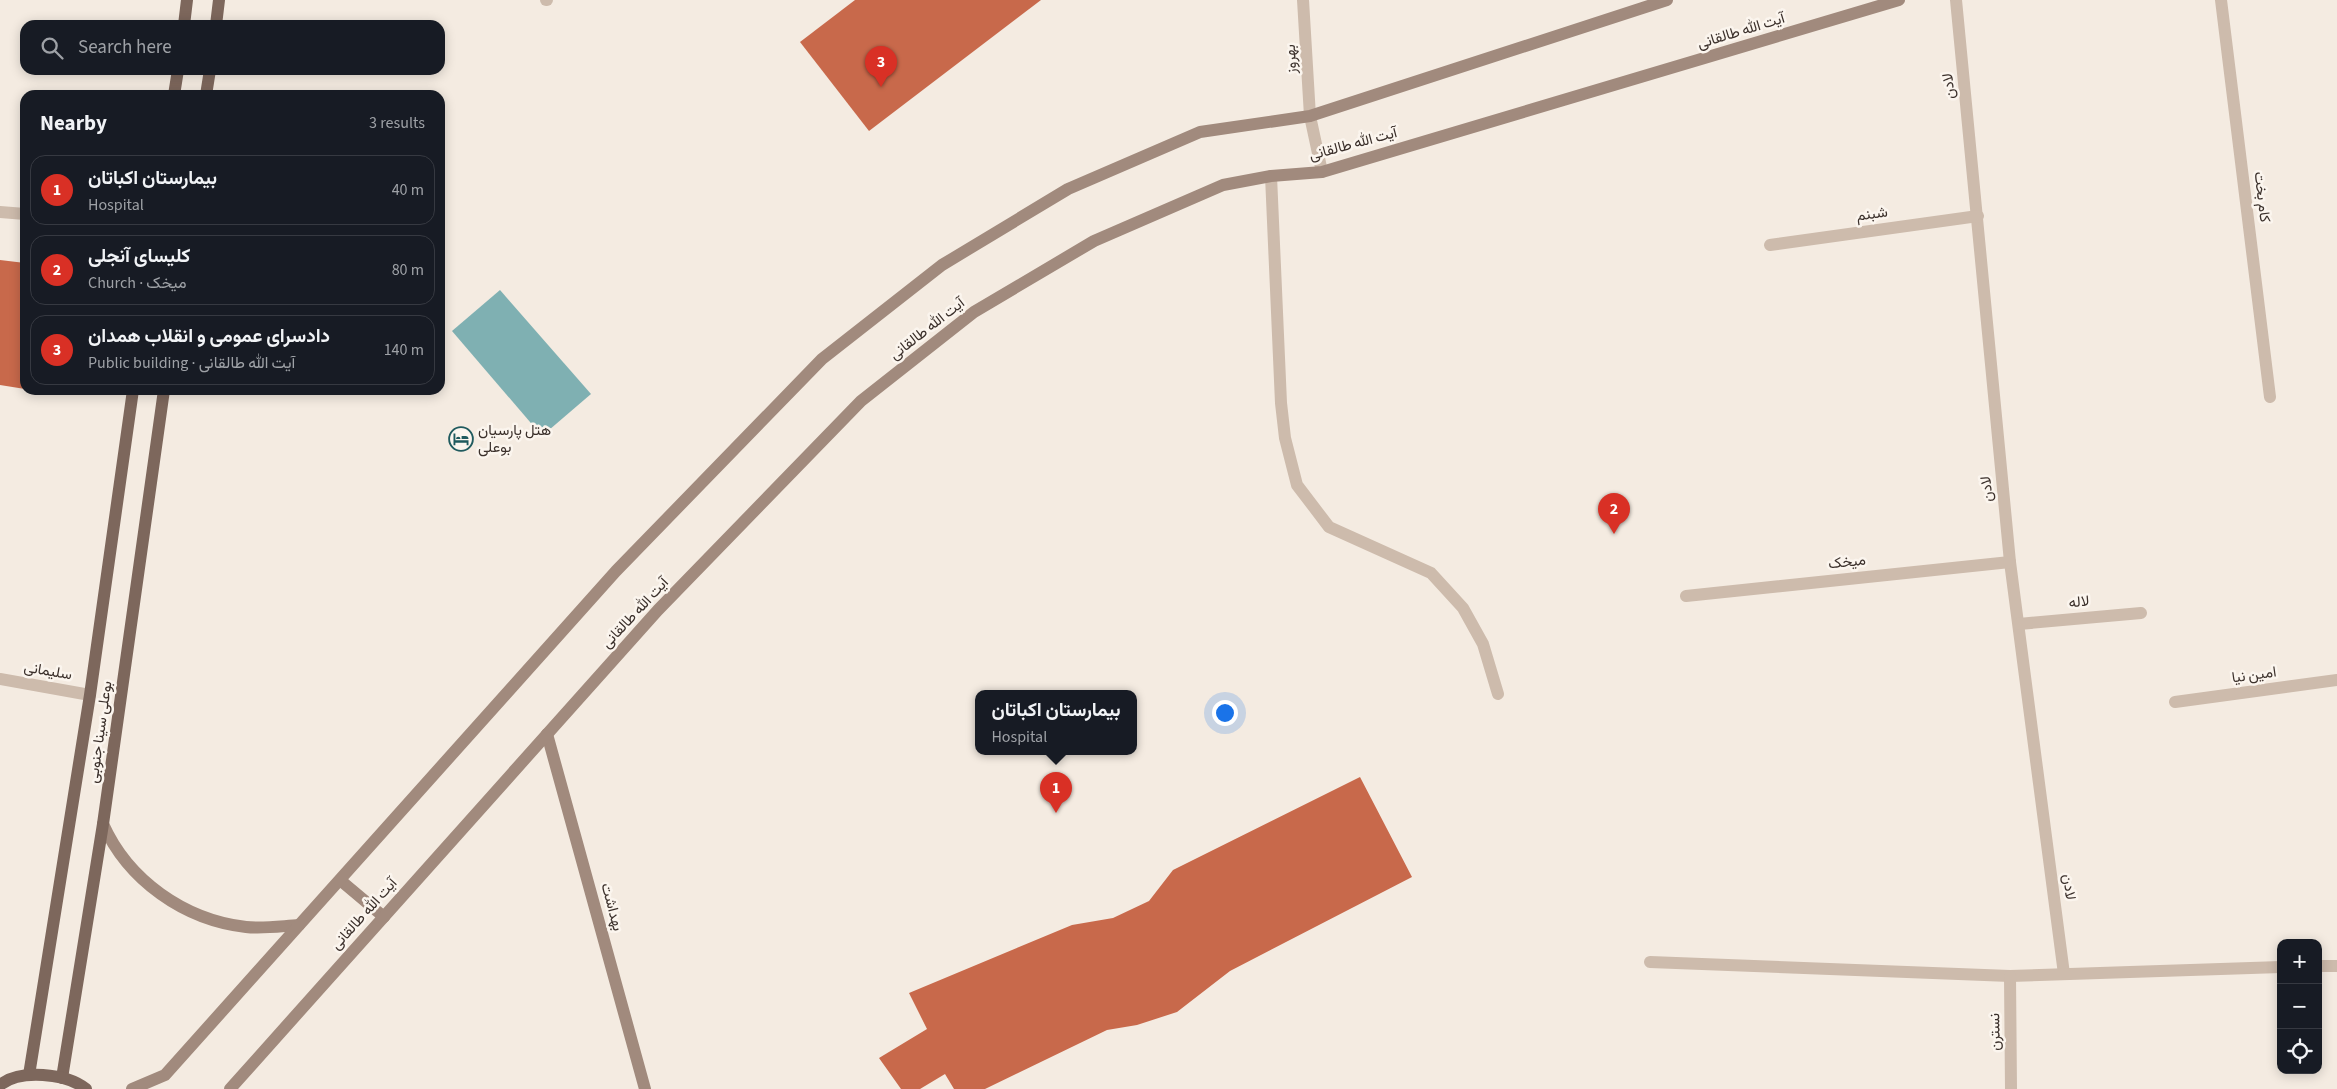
<!DOCTYPE html>
<meta charset="utf-8">
<style>
body{margin:0;font-family:"Source Sans 3",Vazirmatn,sans-serif;background:#242831;color:#f1f3f6}
.controls{position:absolute;right:15px;bottom:15px;display:grid;overflow:hidden;border-radius:10px;box-shadow:0 2px 12px #0003}
.controls button{width:45px;height:45px;display:grid;place-items:center;padding:0;border:0;border-bottom:1px solid #363941;background:#171b24;color:#f1f3f6;font:25px sans-serif}
.you{position:absolute;left:1224px;top:712px;width:18px;height:18px;margin:-12px;border:4px solid #fff;border-radius:50%;background:#1a73e8;box-shadow:0 0 0 8px #1a73e833}
.badge{display:grid;place-items:center;width:32px;height:32px;border-radius:50%;background:#d93025;color:#fff;font-size:16px;font-weight:700}
.pin{position:absolute;translate:-50% -41px;filter:drop-shadow(0 1px 2px #0008)}
.pin::after{content:'';position:absolute;top:26px;width:18px;height:15px;background:inherit;clip-path:polygon(0 0,100% 0,50% 100%)}
.popup{position:absolute;left:975px;top:690px;width:162px;height:65px;box-sizing:border-box;display:grid;place-content:center;border-radius:10px;background:#171b24;filter:drop-shadow(0 1px 4px #0005);font-size:16px;white-space:nowrap;color:#9ea1a6}
.popup b{font-size:19px;color:#f1f3f6}
.popup::after{content:'';position:absolute;left:50%;top:100%;margin-left:-10px;border:10px solid transparent;border-top-color:#171b24}
.list{margin:0;padding:0;list-style:none}
h2{display:flex;justify-content:space-between;align-items:center;height:65px;margin:0;padding:0 20px;font-size:21px}
h2 small{font-size:16px;font-weight:400;color:#9ea1a6}
.list li{display:grid;grid-template-columns:32px 1fr auto;gap:15px;align-items:center;box-sizing:border-box;height:70px;margin:0 10px 10px;padding:0 10px;border:1px solid #363941;border-radius:15px}
.list b{display:block;font-size:19px;white-space:nowrap}
.list p{margin:0;font-size:16px;white-space:nowrap;color:#9ea1a6}
.list em{font-size:16px;font-style:normal;color:#9ea1a6}
.icon{flex:none;width:28px;height:28px;fill:none;stroke:currentColor;stroke-width:2;stroke-linecap:round;stroke-linejoin:round}
.map{position:relative;flex:none;width:2337px;height:1089px;overflow:hidden}
.search{position:absolute;background:#171b24;box-shadow:0 2px 12px #0003;left:20px;top:20px;width:425px;height:55px;display:flex;align-items:center;gap:12px;box-sizing:border-box;padding:0 18px;border-radius:15px;color:#9ea1a6;font-size:19px}
.panel{position:absolute;background:#171b24;box-shadow:0 2px 12px #0003;left:20px;top:90px;width:425px;height:305px;border-radius:15px}
.map>svg:first-child{display:block}
</style>
<div class="map">
<svg width="2337" height="1089" viewBox="0 0 2337 1089">
<rect width="100%" height="100%" fill="#f4ebe1"/>
<polygon fill="#7fb0b2" points="500,290 591,394 542,436 452,331"/>
<g fill="#c8694b">
<polygon points="855,0 1041,0 869,131 800,42"/>
<polygon points="0,260 25,263 25,389 0,385"/>
<polygon points="1360,777 1412,877 1230,971 1177,1012 1137,1025 1107,1030 985,1089 954,1089 945,1074 920,1089 901,1089 879,1058 927,1029 909,993 1072,925 1113,918 1149,901 1173,870"/>
</g>
<g fill="none" stroke-linecap="round" stroke-linejoin="round">
<polyline stroke="#cdbbac" stroke-width="12" points="1271,176 1281,403 1285,438 1297,485 1329,527 1431,573 1463,608 1483,644 1498,694"/>
<g stroke="#cdbbac" stroke-width="12">
<polyline points="546,0 547,0"/>
<polyline points="1303,0 1310,116 1322,172"/>
<polyline points="1956,0 2010,562 2064,974"/>
<polyline points="2221,0 2270,397"/>
<polyline points="0,212 25,214"/>
<polyline points="1770,245 1978,216"/>
<polyline points="1686,596 2010,562"/>
<polyline points="2019,624 2141,613"/>
<polyline points="0,679 90,695"/>
<polyline points="2175,702 2337,680"/>
<polyline points="1650,962 2010,976 2281,967"/>
<polyline points="2318,966 2337,966"/>
<polyline points="2010,976 2011,1089"/>
</g>
<g stroke="#a18a7d" stroke-width="12">
<polyline points="547,734 645,1089"/>
<path d="M 103,824 C 128,880 184,920 246,927 C 263,929 282,926 299,925"/>
<polyline points="340,880 384,917"/>
<polyline points="132,1089 165,1075 616,571 822,359 942,265 1068,189 1200,132 1310,116 1667,0"/>
<polyline points="230,1089 658,610 861,401 974,312 1094,241 1223,185 1271,176 1322,172 1899,0"/>
</g>
<g stroke="#7d675c" stroke-width="12">
<polyline points="184,25 187,0"/>
<polyline points="216,25 219,0"/>
<polyline points="174,95 178,70"/>
<polyline points="206,95 210,70"/>
<polyline points="29,1075 90,695 133,390"/>
<polyline points="62,1078 103,824 164,390"/>
<path d="M 0,1085 C 20,1069 66,1073 86,1089"/>
</g>
</g>
<defs>
<g id="hotel-ring" transform="scale(1.25)"><circle r="9.5" fill="#fbf5ee" stroke="#1f5a5e" stroke-width="1.5"/><path d="M-6-4.5h1.5V1H6V5H4.5V3h-9V5H-6ZM-4 0a1.8 1.8 0 1 1 3.6 0ZM.5 0V-2.5h3Q6-2.5 6 0Z" fill="#1f5a5e"/></g>
</defs>
<g fill-rule="evenodd">
<use href="#hotel-ring" x="461" y="439"/>
</g>
<g text-anchor="middle" dominant-baseline="central" stroke-width="5" stroke-linejoin="round" paint-order="stroke">
<g font-size="15" fill="#3b302b" stroke="#fbf5ee">
<text transform="translate(1741 31) rotate(-17)">آیت الله طالقانی</text>
<text transform="translate(1291 59) rotate(-93)">بهروز</text>
<text transform="translate(1949 86) rotate(-96)">لادن</text>
<text transform="translate(1353 144) rotate(-15)">آیت الله طالقانی</text>
<text transform="translate(2262 197) rotate(83)">کام بخت</text>
<text transform="translate(1872 214) rotate(-8)">شبنم</text>
<text transform="translate(927 329) rotate(-38)">آیت الله طالقانی</text>
<text transform="translate(1987 489) rotate(-95)">لادن</text>
<text transform="translate(1847 562) rotate(-6)">میخک</text>
<text transform="translate(2079 602) rotate(-5)">لاله</text>
<text transform="translate(635 613) rotate(-47)">آیت الله طالقانی</text>
<text transform="translate(48 671) rotate(10)">سلیمانی</text>
<text transform="translate(2254 675) rotate(-8)">امین نیا</text>
<text transform="translate(100 732) rotate(-82)">بوعلی سینا جنوبی</text>
<text transform="translate(2069 887) rotate(83)">لادن</text>
<text transform="translate(612 907) rotate(75)">بهداشت</text>
<text transform="translate(364 914) rotate(-48)">آیت الله طالقانی</text>
<text transform="translate(1995 1032) rotate(-91)">نسترن</text>
</g>
<g font-size="15" fill="#3b302b" stroke="#fbf5ee" text-anchor="start">
<text x="478" y="430">هتل پارسیان<tspan x="478" dy="17">بوعلی</tspan></text>
</g>
</g>
</svg>
<div class="controls">
<button>+</button>
<button>−</button>
<button><svg class="icon" aria-label="locate" viewBox="0 0 24 24"><circle cx="12" cy="12" r="6"/><path d="M12 2v4M12 18v4M2 12h4M18 12h4"/></svg></button>
</div>
<div class="you"></div>
<div class="pin badge" style="left:1056px;top:813px">1</div>
<div class="popup"><b>بیمارستان اکباتان</b>Hospital</div>
<div class="pin badge" style="left:1614px;top:534px">2</div>
<div class="pin badge" style="left:881px;top:87px">3</div>
<div class="search"><svg class="icon" aria-label="search" viewBox="0 0 24 24"><circle cx="10" cy="10" r="6"/><path d="M15 15l6 6"/></svg>Search here</div>
<section class="panel">
<h2>Nearby<small>3 results</small></h2>
<ul class="list">
<li><span class="badge">1</span><div><b>بیمارستان اکباتان</b><p>Hospital</p></div><em>40 m</em></li>
<li><span class="badge">2</span><div><b>کلیسای آنجلی</b><p>Church · میخک</p></div><em>80 m</em></li>
<li><span class="badge">3</span><div><b>دادسرای عمومی و انقلاب همدان</b><p>Public building · آیت الله طالقانی</p></div><em>140 m</em></li>
</ul>
</section>
</div>
